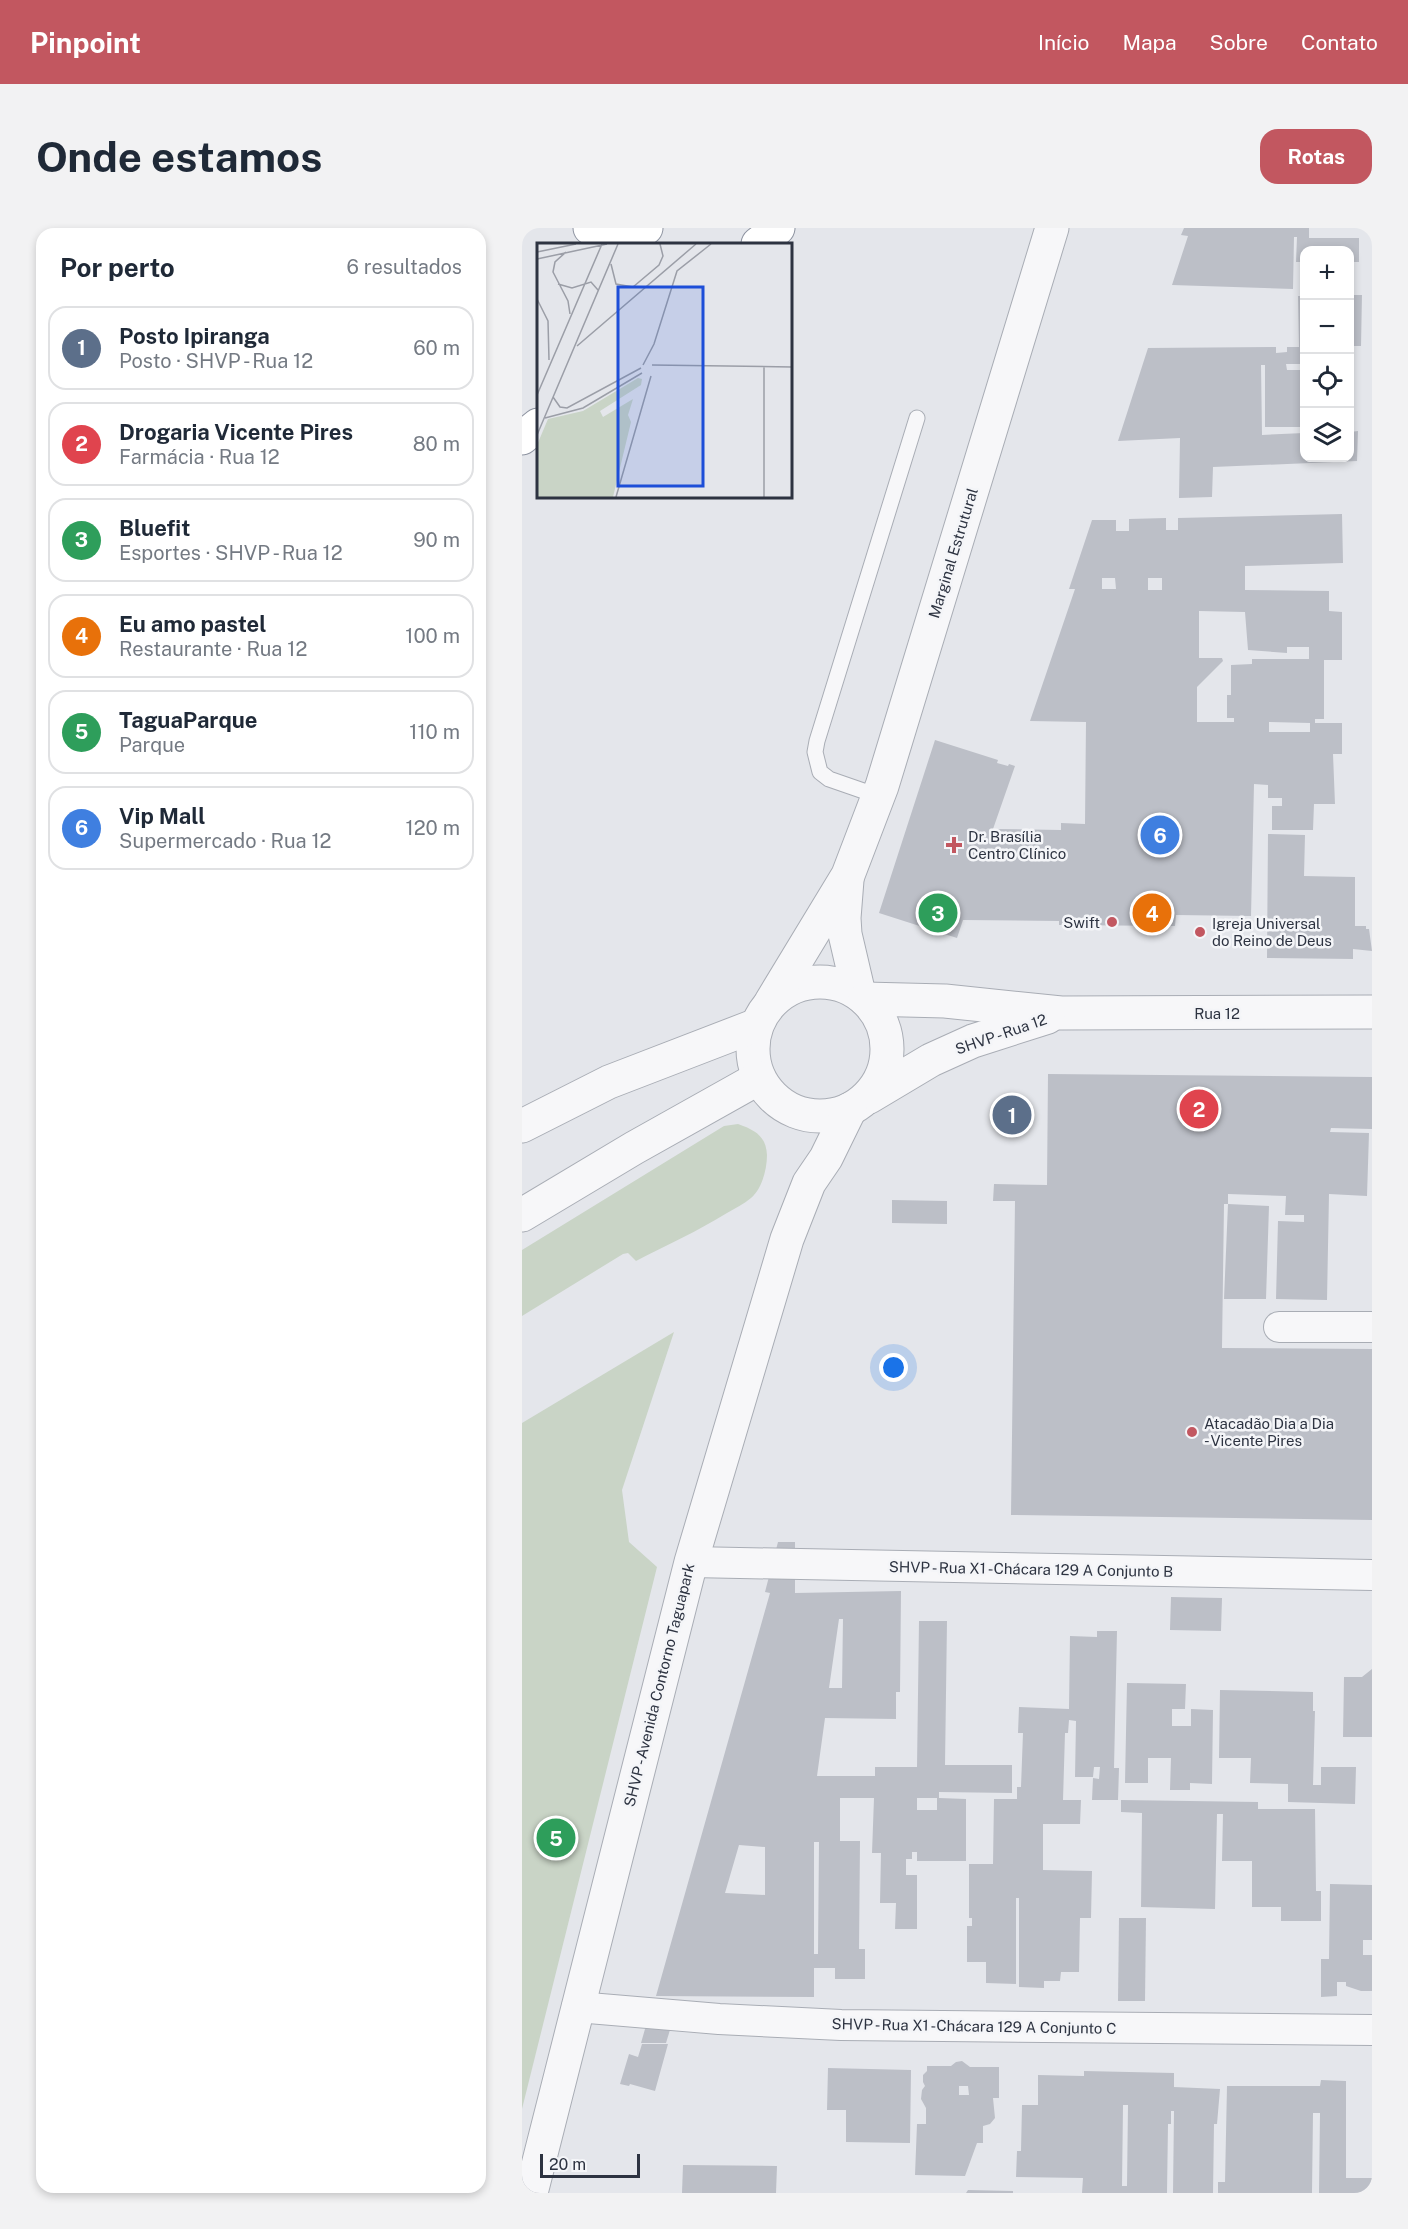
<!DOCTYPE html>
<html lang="pt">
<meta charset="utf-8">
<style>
body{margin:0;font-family:"Public Sans",sans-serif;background:#f2f2f3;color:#1f2937}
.controls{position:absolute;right:18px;top:18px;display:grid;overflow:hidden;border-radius:12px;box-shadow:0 3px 9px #0003}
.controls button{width:54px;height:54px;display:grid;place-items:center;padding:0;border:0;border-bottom:2px solid #e0e1e3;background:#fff;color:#1f2937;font:30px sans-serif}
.scale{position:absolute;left:18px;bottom:15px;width:100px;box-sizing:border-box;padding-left:6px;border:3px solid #2d3341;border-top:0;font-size:16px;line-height:21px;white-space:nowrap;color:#2d3341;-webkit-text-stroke:4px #f4f5f8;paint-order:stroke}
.you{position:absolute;left:372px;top:1140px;width:21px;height:21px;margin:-15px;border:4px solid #fff;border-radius:50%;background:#1a73e8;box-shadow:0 0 0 9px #1a73e833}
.badge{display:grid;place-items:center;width:39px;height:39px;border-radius:50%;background:#c25760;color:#fff;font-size:20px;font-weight:700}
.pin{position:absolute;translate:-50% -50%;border:3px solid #fff;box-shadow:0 2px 6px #0006}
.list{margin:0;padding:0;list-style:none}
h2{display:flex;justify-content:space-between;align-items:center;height:78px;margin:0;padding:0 24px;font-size:26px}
h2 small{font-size:20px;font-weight:400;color:#747a83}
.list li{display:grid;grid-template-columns:39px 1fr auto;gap:18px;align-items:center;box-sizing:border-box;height:84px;margin:0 12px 12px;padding:0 12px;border:2px solid #e0e1e3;border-radius:18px}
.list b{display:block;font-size:22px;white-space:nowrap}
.list p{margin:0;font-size:20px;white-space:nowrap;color:#747a83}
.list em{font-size:20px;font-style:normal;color:#747a83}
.icon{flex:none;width:33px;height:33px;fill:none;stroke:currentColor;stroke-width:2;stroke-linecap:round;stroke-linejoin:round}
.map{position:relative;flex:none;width:850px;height:1965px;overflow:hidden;border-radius:18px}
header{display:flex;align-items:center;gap:36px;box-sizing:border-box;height:84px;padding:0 30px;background:#c25760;color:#fff}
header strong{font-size:28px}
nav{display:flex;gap:33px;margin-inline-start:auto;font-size:21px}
.intro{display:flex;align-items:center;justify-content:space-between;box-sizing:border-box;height:144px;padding:0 36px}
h1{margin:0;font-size:42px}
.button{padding:15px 27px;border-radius:18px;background:#c25760;color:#fff;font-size:21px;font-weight:700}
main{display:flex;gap:36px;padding:0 36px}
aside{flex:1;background:#fff;border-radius:18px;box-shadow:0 3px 9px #0003}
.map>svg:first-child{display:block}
</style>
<header>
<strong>Pinpoint</strong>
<nav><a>Início</a><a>Mapa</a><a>Sobre</a><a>Contato</a></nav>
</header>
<div class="intro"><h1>Onde estamos</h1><a class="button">Rotas</a></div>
<main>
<aside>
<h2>Por perto<small>6 resultados</small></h2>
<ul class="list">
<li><span class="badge" style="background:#5c6f8a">1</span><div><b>Posto Ipiranga</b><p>Posto · SHVP - Rua 12</p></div><em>60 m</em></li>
<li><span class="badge" style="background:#e0444e">2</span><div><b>Drogaria Vicente Pires</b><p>Farmácia · Rua 12</p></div><em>80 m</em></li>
<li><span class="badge" style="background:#2e9e5b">3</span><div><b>Bluefit</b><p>Esportes · SHVP - Rua 12</p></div><em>90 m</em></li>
<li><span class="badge" style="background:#e8710a">4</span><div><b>Eu amo pastel</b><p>Restaurante · Rua 12</p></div><em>100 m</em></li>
<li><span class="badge" style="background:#2e9e5b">5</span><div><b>TaguaParque</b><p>Parque</p></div><em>110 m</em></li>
<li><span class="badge" style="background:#3f7fe0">6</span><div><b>Vip Mall</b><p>Supermercado · Rua 12</p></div><em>120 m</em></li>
</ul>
</aside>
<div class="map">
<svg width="850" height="1965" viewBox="0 0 850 1965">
<rect width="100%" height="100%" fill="#e4e6eb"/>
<g fill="#c9d4c6">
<path d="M 216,896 C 233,902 244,908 245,927 C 245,941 240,961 229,970 C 222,976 213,980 205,985 C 176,1003 145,1017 114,1033 L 106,1025 L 101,1026 L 0,1088 L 0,1022 L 202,898 Z"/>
<polygon points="152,1104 100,1262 107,1314 135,1339 0,1881 0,1195"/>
</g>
<g fill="#bcbfc7" fill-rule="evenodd">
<polygon points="662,0 787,0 787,10 837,10 837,34 828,34 828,22 782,22 782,34 774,34 775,9 772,9 771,61 650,57 666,8 659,7"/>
<polygon points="828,67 840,67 839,118 830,118 830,135 828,135"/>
<polygon points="776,68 782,68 782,136 764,136 765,142 782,142 782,199 743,199 743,137 739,137 740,207 782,205 782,230 828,230 828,204 836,203 835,233 691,239 690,269 657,270 658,210 596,213 626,120 754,119 754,125 765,124 765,119 777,119"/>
<path d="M 820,286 L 821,335 L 723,338 L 723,362 L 807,363 L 807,383 L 820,384 L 820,432 L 802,432 L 802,491 L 793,491 L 793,495 L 820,495 L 820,526 L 811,526 L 813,576 L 792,576 L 791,602 L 750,602 L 750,578 L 760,578 L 760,570 L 746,570 L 746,557 L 732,556 L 729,688 L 654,687 L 653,698 L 537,697 L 537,693 L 441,692 L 435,710 L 357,685 L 413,512 L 476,532 L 475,535 L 486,538 L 487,536 L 493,538 L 471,601 L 539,602 L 539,595 L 563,596 L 564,494 L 508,493 L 553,361 L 547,361 L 570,292 L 594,292 L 594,303 L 607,303 L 607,291 L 644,290 L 644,302 L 656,302 L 656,290 ZM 580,350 L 593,350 L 594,361 L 580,361 ZM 626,350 L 640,350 L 640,362 L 626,362 ZM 677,383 L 723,384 L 726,422 L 765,425 L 765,419 L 787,419 L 787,431 L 730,431 L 730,436 L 709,437 L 709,467 L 705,467 L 705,490 L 712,490 L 712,494 L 675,494 L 675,459 L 701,433 L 700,430 L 677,430 ZM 747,494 L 788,495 L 788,504 L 747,504 Z"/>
<polygon points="746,606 783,607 782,648 833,649 833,698 844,698 844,701 847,701 850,723 831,721 831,731 745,730"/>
<polygon points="526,846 850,849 850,901 809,900 808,904 847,905 845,968 807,966 805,1072 754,1071 756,993 782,994 782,987 763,987 764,968 706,966 706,976 747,978 744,1071 702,1071 706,976 702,976 700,1120 850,1121 850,1292 489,1287 493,973 471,973 472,956 525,957"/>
<polygon points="370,972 425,973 425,996 370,995"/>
<path d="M 256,1314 L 273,1314 L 273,1365 L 379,1363 L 378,1464 L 374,1464 L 374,1491 L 303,1490 L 295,1548 L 353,1548 L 353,1539 L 395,1539 L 397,1393 L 425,1393 L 423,1537 L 490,1537 L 490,1565 L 417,1564 L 417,1570 L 444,1571 L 444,1633 L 395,1633 L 395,1624 L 390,1624 L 390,1631 L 384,1631 L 384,1647 L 395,1647 L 395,1701 L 373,1701 L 374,1675 L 358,1675 L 359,1625 L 350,1625 L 352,1570 L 318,1570 L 318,1613 L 338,1613 L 337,1721 L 343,1721 L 343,1751 L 313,1751 L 313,1740 L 292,1740 L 292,1769 L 134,1768 L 248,1365 L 243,1364 ZM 317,1391 L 321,1391 L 320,1460 L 307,1460 ZM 395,1570 L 415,1570 L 415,1582 L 395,1582 ZM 292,1614 L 297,1614 L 296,1726 L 292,1726 ZM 217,1617 L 243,1619 L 243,1667 L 203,1665 Z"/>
<polygon points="649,1369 700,1370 699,1403 648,1402"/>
<polygon points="575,1403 595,1403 592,1540 597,1540 596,1572 570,1572 571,1550 577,1551 578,1539 572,1539 571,1549 553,1549 554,1493 547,1492 546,1505 543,1505 541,1572 559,1572 558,1596 521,1596 521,1642 570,1643 569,1690 558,1690 557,1744 539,1744 538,1753 522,1753 522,1760 497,1759 497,1670 494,1670 494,1756 464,1755 464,1734 445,1734 445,1698 450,1698 450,1690 447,1690 447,1636 471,1636 472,1571 495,1571 495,1559 499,1559 501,1505 496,1505 497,1479 547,1481 548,1408 575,1409"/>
<polygon points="850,1441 850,1509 821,1509 822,1449 840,1449"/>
<polygon points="605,1455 664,1456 663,1481 650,1481 650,1498 669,1498 669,1481 691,1482 690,1556 668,1555 668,1562 648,1562 649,1530 626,1530 626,1555 603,1555"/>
<polygon points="698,1462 791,1464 791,1483 793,1483 791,1557 799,1557 799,1539 834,1539 833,1576 766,1574 766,1556 728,1555 729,1530 697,1530"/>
<polygon points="599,1572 736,1574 736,1581 793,1581 794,1663 799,1663 799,1693 759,1693 759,1679 730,1679 730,1633 700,1633 701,1586 695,1586 693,1681 619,1679 620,1585 599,1584"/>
<polygon points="808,1656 850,1657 850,1712 841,1712 841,1727 850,1727 850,1763 839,1763 824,1758 824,1754 815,1754 815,1768 799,1769 799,1731 807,1731"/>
<polygon points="597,1690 624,1690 623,1773 596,1773"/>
<polygon points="133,1772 157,1772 144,1815 119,1815 131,1773"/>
<polygon points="120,1816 146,1816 133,1863 108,1856 107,1858 98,1856 107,1826 116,1829"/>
<path d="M 440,1833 L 448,1839 L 477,1839 L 477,1870 L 471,1870 L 473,1890 L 468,1896 L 461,1898 L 461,1915 L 455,1915 L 443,1948 L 393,1947 L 395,1896 L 404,1896 L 404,1880 L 399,1871 L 400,1862 L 403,1858 L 401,1854 L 401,1847 L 405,1843 L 405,1838 L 429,1838 L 434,1834 ZM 437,1858 L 446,1858 L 447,1867 L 437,1867 Z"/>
<polygon points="306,1840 389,1842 388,1915 324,1914 324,1882 305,1882"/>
<path d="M 562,1843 L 652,1845 L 652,1859 L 698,1861 L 695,1896 L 692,1896 L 691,1965 L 651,1965 L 652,1883 L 649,1883 L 649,1896 L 646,1896 L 645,1965 L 560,1965 L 561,1950 L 494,1949 L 495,1923 L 499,1923 L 500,1877 L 516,1877 L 516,1847 L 562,1848 ZM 601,1877 L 606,1877 L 605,1958 L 600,1958 Z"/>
<polygon points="799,1852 824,1853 824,1950 850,1950 850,1965 797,1965 798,1885 791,1885 790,1965 696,1965 696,1954 703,1954 705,1858 798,1858"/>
<polygon points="161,1937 255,1938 254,1965 160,1965"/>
<polygon points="446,1962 491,1963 491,1965 444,1965"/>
</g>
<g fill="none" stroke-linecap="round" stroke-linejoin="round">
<g stroke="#a9adb5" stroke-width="17">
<polyline id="service" points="356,568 307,551 298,544 293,524 295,513 395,190"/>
</g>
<g stroke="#a9adb5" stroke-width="32">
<g id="minor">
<polyline points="757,1099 850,1099"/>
<polyline points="169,1334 850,1347"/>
<polyline points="55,1779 197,1791 319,1797 850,1802"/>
</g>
</g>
<g stroke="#a9adb5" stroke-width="35">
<g id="tertiary">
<polyline points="325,652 322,690 323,706 337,766"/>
<circle cx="298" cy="821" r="67"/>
<polyline points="343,771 423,773 539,785 850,784"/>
<polyline points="249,774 326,647 360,558 530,0"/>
<polyline points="347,869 409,832 451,813 526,789"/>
<polyline points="0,898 87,854 235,797"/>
<polyline points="0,987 112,920 237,850"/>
<polyline points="9,1965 169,1334 265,1011 287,955 304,930 328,881"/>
</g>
</g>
<g stroke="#8d93a0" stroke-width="35">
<g id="motorway">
<polyline points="68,0 116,2 124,0"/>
<polyline points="236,16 256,0"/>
<polyline points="0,210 16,197"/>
</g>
</g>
<use href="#service" stroke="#f7f7f9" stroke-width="15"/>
<use href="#minor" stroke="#f7f7f9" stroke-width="30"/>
<use href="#tertiary" stroke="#f7f7f9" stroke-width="33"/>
<use href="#motorway" stroke="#fff" stroke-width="33"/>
</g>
<g fill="#c25760" stroke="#f4f5f8" stroke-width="2">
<path d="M429 608h6v6h6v6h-6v6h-6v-6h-6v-6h6z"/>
<circle cx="590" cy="694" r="6"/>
<circle cx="678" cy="704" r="6"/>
<circle cx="670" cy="1204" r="6"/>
</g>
<g text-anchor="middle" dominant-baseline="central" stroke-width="5" stroke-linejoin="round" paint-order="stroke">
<g font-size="15" fill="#2d3341" stroke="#f4f5f8">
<text transform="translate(431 325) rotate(-73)">Marginal Estrutural</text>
<text x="695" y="785">Rua 12</text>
<text transform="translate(479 806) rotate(-19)">SHVP - Rua 12</text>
<text transform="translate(509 1341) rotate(1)">SHVP - Rua X1 -Chácara 129 A Conjunto B</text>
<text transform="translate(137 1457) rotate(-76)">SHVP - Avenida Contorno Taguapark</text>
<text transform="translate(452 1798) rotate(1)">SHVP - Rua X1 -Chácara 129 A Conjunto C</text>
</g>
<g font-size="15" fill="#2d3341" stroke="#f4f5f8" text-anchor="start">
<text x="446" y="608">Dr. Brasília<tspan x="446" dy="17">Centro Clínico</tspan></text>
<text x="578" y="694" text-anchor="end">Swift</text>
<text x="690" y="695">Igreja Universal<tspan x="690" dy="17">do Reino de Deus</tspan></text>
<text x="682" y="1195">Atacadão Dia a Dia<tspan x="682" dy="17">- Vicente Pires</tspan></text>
</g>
</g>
<g transform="translate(15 15)">
<rect width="255" height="255" fill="#e4e6eb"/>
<path d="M 101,135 L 105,136 L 104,142 L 63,168 L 66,174 L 96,156 L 91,172 L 94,179 L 76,254 L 0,254 L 0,202 L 11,176 L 46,168 Z" fill="#c9d4c6"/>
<path fill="none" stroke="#9b9ea7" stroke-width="1.5" d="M 0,9 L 39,1M 29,9 L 18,19 L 16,29 L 31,58 L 33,71M 0,16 L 70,1M 74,21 L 79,41 L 96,44 L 122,22 L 126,13 L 123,1M 21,41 L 35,45 L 54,39 L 61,47M 0,56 L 11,78 L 12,117M 40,103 L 159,1M 106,122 L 117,101 L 140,28 L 174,1M 115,122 L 255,124M 227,124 L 227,254M 0,152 L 65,1M 16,154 L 23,164 L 30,165 L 104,125M 8,175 L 46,165 L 105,130M 0,192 L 81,1M 79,254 L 114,133"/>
<path fill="#1d4ed8" fill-opacity="0.15" stroke="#1d4ed8" stroke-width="3" d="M 81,44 L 166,44 L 166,243 L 81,243 Z"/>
<rect width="255" height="255" fill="none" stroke="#2d3341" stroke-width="3"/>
</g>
</svg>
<div class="controls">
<button>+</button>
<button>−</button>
<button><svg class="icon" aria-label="locate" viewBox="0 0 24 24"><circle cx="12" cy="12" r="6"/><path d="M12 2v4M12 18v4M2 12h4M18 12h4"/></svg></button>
<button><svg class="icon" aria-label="layers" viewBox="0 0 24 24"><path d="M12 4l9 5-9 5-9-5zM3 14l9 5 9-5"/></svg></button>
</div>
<div class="scale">20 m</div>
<div class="you"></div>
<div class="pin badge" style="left:490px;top:887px;background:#5c6f8a">1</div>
<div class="pin badge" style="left:677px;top:881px;background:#e0444e">2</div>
<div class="pin badge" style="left:416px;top:685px;background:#2e9e5b">3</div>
<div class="pin badge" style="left:630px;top:685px;background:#e8710a">4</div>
<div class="pin badge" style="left:34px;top:1610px;background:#2e9e5b">5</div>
<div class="pin badge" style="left:638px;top:607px;background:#3f7fe0">6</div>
</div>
</main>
